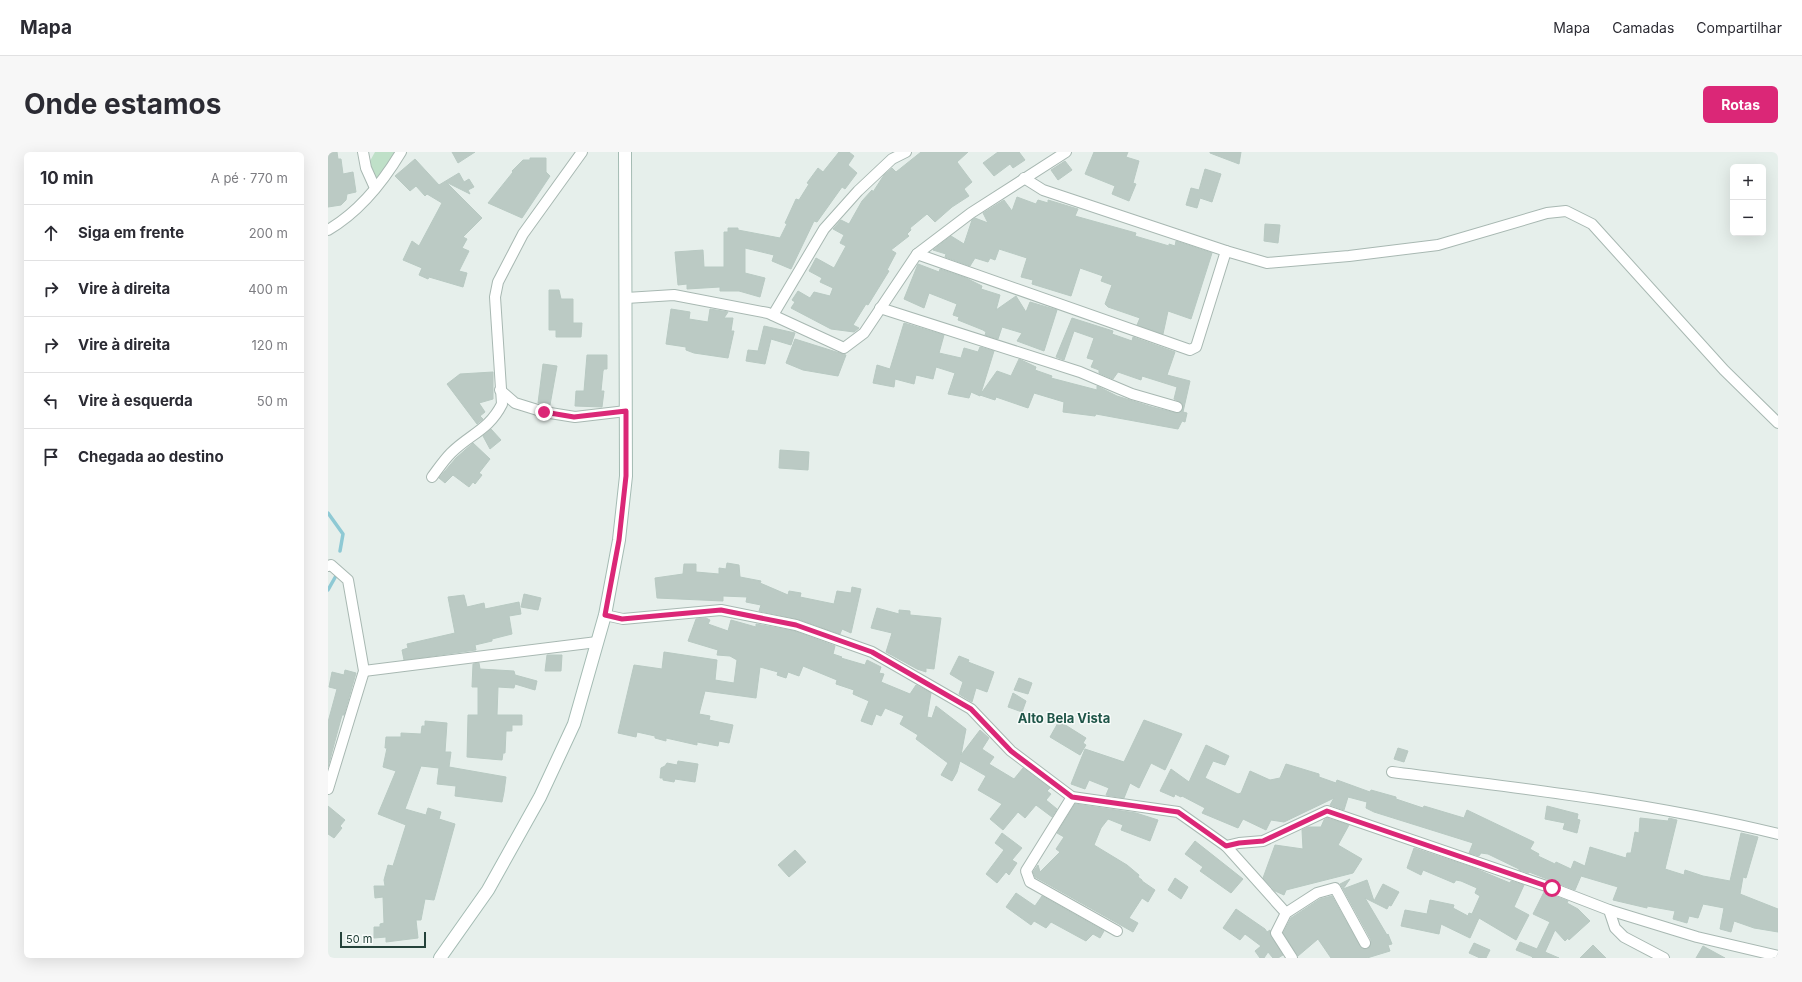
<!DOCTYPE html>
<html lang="pt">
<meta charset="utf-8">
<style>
body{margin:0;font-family:Inter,sans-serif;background:#f7f7f7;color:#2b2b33}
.controls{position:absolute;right:12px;top:12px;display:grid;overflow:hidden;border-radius:6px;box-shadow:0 4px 16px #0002}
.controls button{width:36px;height:36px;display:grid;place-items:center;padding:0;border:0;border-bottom:1px solid #e1e1e2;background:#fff;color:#2b2b33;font:20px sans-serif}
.scale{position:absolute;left:12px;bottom:10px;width:86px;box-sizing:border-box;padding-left:4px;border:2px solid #24423a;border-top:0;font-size:11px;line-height:14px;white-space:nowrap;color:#24423a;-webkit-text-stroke:3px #f7fbf9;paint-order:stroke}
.stop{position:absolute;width:12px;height:12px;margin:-9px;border:3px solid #db2777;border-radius:50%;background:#fff}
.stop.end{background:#db2777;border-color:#fff;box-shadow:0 1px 4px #0008}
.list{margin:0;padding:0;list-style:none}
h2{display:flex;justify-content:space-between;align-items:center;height:52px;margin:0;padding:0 16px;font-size:17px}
h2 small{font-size:13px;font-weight:400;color:#7c7c81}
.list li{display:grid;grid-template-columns:26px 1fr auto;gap:12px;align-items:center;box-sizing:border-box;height:56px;padding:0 16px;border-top:1px solid #e1e1e2}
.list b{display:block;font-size:15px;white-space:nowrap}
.list em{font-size:13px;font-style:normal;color:#7c7c81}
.icon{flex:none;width:22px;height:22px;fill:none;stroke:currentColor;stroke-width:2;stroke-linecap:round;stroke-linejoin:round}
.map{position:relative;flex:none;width:1450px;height:806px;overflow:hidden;border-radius:6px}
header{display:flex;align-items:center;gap:24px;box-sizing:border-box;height:56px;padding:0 20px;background:#fff;border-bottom:1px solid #e1e1e2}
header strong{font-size:19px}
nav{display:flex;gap:22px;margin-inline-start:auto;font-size:14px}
.intro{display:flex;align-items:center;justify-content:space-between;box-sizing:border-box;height:96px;padding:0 24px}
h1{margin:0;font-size:28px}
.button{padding:10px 18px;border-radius:6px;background:#db2777;color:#fff;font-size:14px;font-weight:700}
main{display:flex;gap:24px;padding:0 24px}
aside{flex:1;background:#fff;border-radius:6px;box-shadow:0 4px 16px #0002}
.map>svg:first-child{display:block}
</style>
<header>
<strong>Mapa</strong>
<nav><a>Mapa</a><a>Camadas</a><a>Compartilhar</a></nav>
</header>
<div class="intro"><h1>Onde estamos</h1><a class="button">Rotas</a></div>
<main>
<aside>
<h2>10 min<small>A pé · 770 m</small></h2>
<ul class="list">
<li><svg class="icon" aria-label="ahead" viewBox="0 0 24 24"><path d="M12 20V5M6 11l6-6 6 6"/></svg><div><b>Siga em frente</b></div><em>200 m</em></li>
<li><svg class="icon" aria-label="right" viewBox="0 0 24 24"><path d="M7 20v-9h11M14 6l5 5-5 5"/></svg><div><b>Vire à direita</b></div><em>400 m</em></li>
<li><svg class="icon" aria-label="right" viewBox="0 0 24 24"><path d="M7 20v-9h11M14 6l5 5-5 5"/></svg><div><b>Vire à direita</b></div><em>120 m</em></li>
<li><svg class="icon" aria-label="left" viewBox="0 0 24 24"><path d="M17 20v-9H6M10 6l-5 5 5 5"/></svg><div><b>Vire à esquerda</b></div><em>50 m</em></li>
<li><svg class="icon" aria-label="arrive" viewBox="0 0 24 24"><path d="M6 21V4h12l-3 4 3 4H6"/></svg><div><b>Chegada ao destino</b></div></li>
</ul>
</aside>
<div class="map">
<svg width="1450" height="806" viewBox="0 0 1450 806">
<rect width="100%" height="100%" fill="#e6efeb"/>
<polygon fill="#bfe0c8" points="47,0 67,0 50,28 38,16"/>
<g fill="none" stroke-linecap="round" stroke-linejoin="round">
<g stroke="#8ec9d4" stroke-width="3.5">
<polyline points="0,361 15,382 12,399"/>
<polyline points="0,438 9,422"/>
</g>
</g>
<g fill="#bbcac4" stroke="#b8c9c2">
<polygon points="9,0 10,7 13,7 15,22 25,20 28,40 19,42 18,48 13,53 0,55 0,1"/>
<polygon points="124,0 147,0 130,11"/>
<polygon points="511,0 521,0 526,4 520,13 529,21 517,37 514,35 489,70 486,69 463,117 444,109 446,103 417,96 417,121 437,126 432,145 411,139 392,139 392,135 359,137 359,132 350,133 347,100 375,98 376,115 396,115 396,80 400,80 400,76 410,76 410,78 452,86 459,72 457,71 468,47 471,48 481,32 479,31 490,16 495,20"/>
<polygon points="593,0 640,0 629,10 644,30 636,37 641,44 624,55 607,70 599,62 582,76 583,78 579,82 581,84 563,98 568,101 559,118 561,119 540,153 538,152 525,173 531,176 526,180 503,177 463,156 467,150 464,148 470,139 482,146 486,140 502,144 505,136 492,130 494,126 481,119 488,106 506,116 518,94 512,91 516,83 505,77 513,68 521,72 534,49 544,38 545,40 556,23 564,16 568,20"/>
<polygon points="670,0 691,0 697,8 685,16 682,12 666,24 655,11"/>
<polygon points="766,0 800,0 798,5 811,9 805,31 808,32 801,49 784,42 787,34 757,22"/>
<polygon points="882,0 913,0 911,12 882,1"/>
<polygon points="202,6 218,6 218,20 222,24 194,66 160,51 185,20 184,19 195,8 202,8"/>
<polygon points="87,7 111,33 131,21 136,30 141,27 146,35 140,38 142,42 118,30 154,66 135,85 139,87 134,96 141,99 131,119 139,121 135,135 101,125 100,127 91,123 94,116 75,108 84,89 91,94 114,51 99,42 97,44 88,34 82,39 67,24"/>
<polygon points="737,9 744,18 730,28 723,18"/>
<polygon points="877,17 893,22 884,50 872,46 869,56 858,53 863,36 871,38"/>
<polygon points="689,45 708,52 710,48 720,51 720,48 750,57 747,64 808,81 807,84 841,94 841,92 847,94 848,89 884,101 863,167 840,159 835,182 809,173 812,166 780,155 777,152 784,133 773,129 775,124 752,116 743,144 704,132 705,128 693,125 699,106 671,97 667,108 662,106 660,110 647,106 642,114 617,105 618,102 605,98 623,84 636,92 644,68 647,66 660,71 655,61 676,48 684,59"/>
<polygon points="937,72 952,73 950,91 936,89"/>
<polygon points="590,112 611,120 612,117 638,126 654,134 653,137 672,143 668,158 688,144 698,160 702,150 729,158 716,199 689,189 694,181 674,175 670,187 657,183 658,180 655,178 630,168 631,165 625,163 629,152 601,141 596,156 576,147"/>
<polygon points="221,138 231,138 233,147 245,147 245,171 254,171 253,185 228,185 228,178 221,178"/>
<polygon points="343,157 362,160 361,167 380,170 382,157 400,160 396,166 405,166 403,179 406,179 400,206 366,201 358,198 358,195 338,192"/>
<polygon points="744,166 785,179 784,182 804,189 805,185 847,200 839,223 862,229 855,260 859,261 857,270 854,269 850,277 768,262 767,264 735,260 736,250 706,241 700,256 668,245 667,248 652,243 669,219 683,224 691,207 708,215 707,218 724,224 723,226 769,238 769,234 789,244 824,255 848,261 854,259 855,256 854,251 846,247 849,235 814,224 813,228 790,220 785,227 771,221 771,218 763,215 766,208 759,206 766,186 746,179 736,208 728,205"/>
<polygon points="576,171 616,183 611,201 633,206 636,196 650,200 652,195 666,199 652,244 643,240 641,246 620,242 627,221 608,215 605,227 588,223 586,232 567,227 566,235 545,231 549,213 562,217"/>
<polygon points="436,174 467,181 463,193 443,187 437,212 418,209 420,198 430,199"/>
<polygon points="467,187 518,203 510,224 475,218 458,211"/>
<polygon points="259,203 279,203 279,217 276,217 275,219 273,239 276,239 274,255 247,254 248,239 256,239"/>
<polygon points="215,212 229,214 222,253 210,251"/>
<polygon points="165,220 165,247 151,251 157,260 152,264 155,267 149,272 119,232 132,222"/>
<polygon points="163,277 173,288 162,297 155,284"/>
<polygon points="145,291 162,307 151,321 154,323 147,332 145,330 141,335 125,323 117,331 111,326 128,306"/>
<polygon points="452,298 481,300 480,318 451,316"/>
<polygon points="399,411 411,413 412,425 433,429 432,431 460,443 461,439 473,441 472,445 506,452 509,439 523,441 524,435 533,437 523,481 514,477 512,482 470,467 431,459 433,453 418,450 419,445 395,444 395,449 329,446 327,426 355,422 356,412 368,412 368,420 391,422 391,416 398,417"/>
<polygon points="196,442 213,446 210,458 193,455"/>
<polygon points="136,443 139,455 156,451 157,457 191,450 193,462 181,464 184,482 164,487 164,489 147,493 148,498 76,508 74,498 80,496 79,492 127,481 120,445"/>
<polygon points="549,456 571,462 571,458 582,459 582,463 613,466 606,517 598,516 598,520 589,517 558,500 564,481 543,476"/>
<polygon points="378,466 382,468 380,472 400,479 403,468 428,475 428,472 466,479 507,494 505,502 514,505 513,506 537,513 539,508 553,515 551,521 556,522 553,530 582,542 588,533 603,541 599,565 604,566 608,554 638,577 633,603 652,578 661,586 654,597 666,605 661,612 686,627 695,616 722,636 719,639 723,642 718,648 729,657 724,665 708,653 697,666 690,660 675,678 662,667 674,652 650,638 658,624 632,609 629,620 624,629 613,623 620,611 588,587 590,583 572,572 576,564 557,556 553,564 548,562 544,573 533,569 541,549 525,542 526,538 508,532 509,528 475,514 471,524 460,520 458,526 449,523 450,520 432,515 428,546 377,539 371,562 382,564 381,568 405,573 401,591 391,589 390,594 369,590 369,593 338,586 338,589 327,586 327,584 309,580 308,585 290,581 306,513 334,517 336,500 389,508 387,528 406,531 409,508 402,504 389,503 390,498 360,489 368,467"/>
<polygon points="219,503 234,503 233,519 217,519"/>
<polygon points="631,504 641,508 640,510 666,520 659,540 648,536 644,550 631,542 635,530 622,522"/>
<polygon points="151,511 152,517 186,519 187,523 209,529 207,538 187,532 186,536 170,535 169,563 194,563 194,573 184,573 184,579 178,579 177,601 175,601 174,608 139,605 140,563 150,563 150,535 144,535 145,512"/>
<polygon points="17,518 28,521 16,563 14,563 0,615 0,570 9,537 1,535 4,520 16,523"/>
<polygon points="691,526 704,531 700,542 686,538"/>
<polygon points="685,541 698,549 694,560 680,555"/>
<polygon points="816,568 854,582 837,618 823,611 811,636 802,631 796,646 778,643 781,636 761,628 757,637 743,632 757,597 796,610"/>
<polygon points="97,569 119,571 117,600 123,600 121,615 178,625 176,640 174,650 127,644 128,634 109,632 111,616 93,614 77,657 98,663 100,656 113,660 111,667 127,672 106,748 97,747 93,768 88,768 90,786 58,790 58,785 46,786 46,775 52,775 52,772 56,771 55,745 47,746 46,734 57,734 56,728 60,713 65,714 78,673 50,662 68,619 55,615 59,596 57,596 58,585 73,585 73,581 93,582 94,574 97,574"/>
<polygon points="731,569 758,586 755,591 758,593 752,603 722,585"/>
<polygon points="878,593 901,604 897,613 885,609 877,626 910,642 913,641 922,619 942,628 952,626 958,612 991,622 991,625 1008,631 1009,628 1042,640 1043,638 1068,645 1068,647 1095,656 1096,654 1136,666 1139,658 1206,690 1202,697 1211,702 1210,704 1227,712 1228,710 1243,717 1246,709 1257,714 1262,695 1298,706 1299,701 1303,701 1307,680 1311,681 1312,666 1340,669 1341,666 1349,668 1337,717 1356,723 1357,718 1375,724 1402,729 1413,681 1430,685 1418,726 1415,725 1412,742 1450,757 1450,780 1426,776 1406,769 1403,780 1392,777 1396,756 1375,752 1370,766 1361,764 1359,771 1345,767 1347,759 1319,754 1319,756 1285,748 1290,735 1253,724 1247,738 1201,720 1201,721 1191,718 1191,717 1160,702 1153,701 1151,704 1141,701 1145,691 1046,660 1038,656 1039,650 1020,645 1016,658 1002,653 1006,646 956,670 943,668 938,678 915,667 910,676 874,661 877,656 854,644 853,645 847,642 846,645 832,639 843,617 861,630"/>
<polygon points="1070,596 1080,599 1076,610 1066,607"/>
<polygon points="350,609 370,612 367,630 347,627 346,630 335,628 335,626 332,626 333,616 337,614 339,611 349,613"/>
<polygon points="747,652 808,661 830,668 822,689 793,678 795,673 780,667 773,676 766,693 799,713 811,723 810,725 814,728 814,729 827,738 820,750 814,746 801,766 810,771 805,780 707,725 705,720 710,713 712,720 732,700 728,697 736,685 729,681"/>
<polygon points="0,654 17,668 12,674 14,676 6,686 0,682"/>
<polygon points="1219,654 1250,662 1249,667 1252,668 1249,681 1235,677 1237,671 1217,667"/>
<polygon points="999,666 1021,673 1010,693 1034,707 1025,721 958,738 956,743 947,739 935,726 947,693 975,697 974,678 980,675 993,675 996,668"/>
<polygon points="674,681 694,696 684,708 689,711 681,723 678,720 669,731 658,722 676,698 667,691"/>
<polygon points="867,689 915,727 903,741 872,719 875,715 857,702"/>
<polygon points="1086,696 1146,716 1182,731 1183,729 1196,733 1186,755 1201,763 1188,788 1151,766 1142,786 1113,772 1111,782 1073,774 1077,758 1099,762 1102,748 1126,753 1125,756 1140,764 1141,761 1144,762 1152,744 1147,741 1149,736 1133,729 1128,728 1126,731 1095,718 1093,723 1079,716"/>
<polygon points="467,698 478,710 461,725 450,713"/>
<polygon points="847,726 860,735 853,747 840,738"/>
<polygon points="1022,727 1015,737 1012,732"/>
<polygon points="1039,728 1046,749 1055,732 1071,740 1063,754 1061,753 1059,757 1037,746 1059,783 1060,782 1064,792 1060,793 1062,799 1039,806 1003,806 990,787 970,804 955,781 963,766 992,747 1004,744 1032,794 1037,797 1042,795 1043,788 1015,737"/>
<polygon points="1216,740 1240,749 1239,751 1250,757 1262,769 1241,788 1240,786 1237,789 1227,778 1217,800 1231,806 1204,806 1205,805 1188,798 1192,790 1209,797 1221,772 1222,770 1205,762"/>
<polygon points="688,741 707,754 714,744 776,779 772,786 765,782 758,789 723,770 718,776 706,769 703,773 678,755"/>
<polygon points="908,757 937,777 939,780 942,778 943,784 955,803 950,806 945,806 940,800 936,806 932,806 927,799 933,794 917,782 912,788 895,776"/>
<polygon points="1146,791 1162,798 1158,806 1152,806 1141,801"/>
<polygon points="1265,793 1278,806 1252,806"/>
<polygon points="1375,794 1397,806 1368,806"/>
</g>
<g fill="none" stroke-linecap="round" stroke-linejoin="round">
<g stroke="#a8b8b2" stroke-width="12">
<g id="street">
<polyline points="35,0 38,16 47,36"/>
<path d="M 0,78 C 31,60 55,30 73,0"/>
<polyline points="898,99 939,111 1021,104 1110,93 1219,61 1238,59 1264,72 1396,218 1450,271"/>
<polyline points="589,102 862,198 868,195 898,99 715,38 696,26"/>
<polyline points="298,146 346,143 440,161 516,196 536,181 589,102 643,61 738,0"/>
<polyline points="552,156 752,220 804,242 849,255"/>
<polyline points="445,163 496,77 530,39 564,7 578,0"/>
<polyline points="172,238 187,251 216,260 247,265 298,259"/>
<path d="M 104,325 C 110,317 116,308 123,301 C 142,282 161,278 174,252 L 167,145 L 170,130 L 195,82 L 254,0"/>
<polyline points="0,414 3,413 20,428 36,519 0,637"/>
<polyline points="277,463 295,467 393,458 468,473 544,500 643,557 683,599 744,645 850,660 898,694 911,691 935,689 999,659 1224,736 1281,758 1369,785 1450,804"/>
<polyline points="36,519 269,490"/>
<path d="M 1064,620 C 1193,636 1324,651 1450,682"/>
<polyline points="744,645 698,719 702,730 789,779"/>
<polyline points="898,694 958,761"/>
<polyline points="1281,758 1287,776 1296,785 1336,806"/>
<polyline points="964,806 948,781 958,761 989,741 1007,736 1037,791"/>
</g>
</g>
<g stroke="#a4bbb3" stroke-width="14">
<polyline id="secondary" points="112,806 160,738 212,645 246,572 277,463 291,388 298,324 297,0"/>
</g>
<use href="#street" stroke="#fff" stroke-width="10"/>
<use href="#secondary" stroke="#fff" stroke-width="12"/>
</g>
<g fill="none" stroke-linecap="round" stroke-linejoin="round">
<polyline stroke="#db2777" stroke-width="5" points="216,260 246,265 298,259 298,324 291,388 277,463 294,467 393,458 468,473 544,500 643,557 683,599 744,645 850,660 898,694 911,691 935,689 999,659 1224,736"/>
</g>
<g text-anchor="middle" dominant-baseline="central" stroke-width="3" stroke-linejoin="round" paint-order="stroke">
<g font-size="13" font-weight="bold" fill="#1f5548" stroke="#f7fbf9">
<text x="736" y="566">Alto Bela Vista</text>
</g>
</g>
</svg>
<div class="controls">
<button>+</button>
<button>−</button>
</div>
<div class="scale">50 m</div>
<div class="stop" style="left:1224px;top:736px"></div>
<div class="stop end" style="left:216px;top:260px"></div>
</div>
</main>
